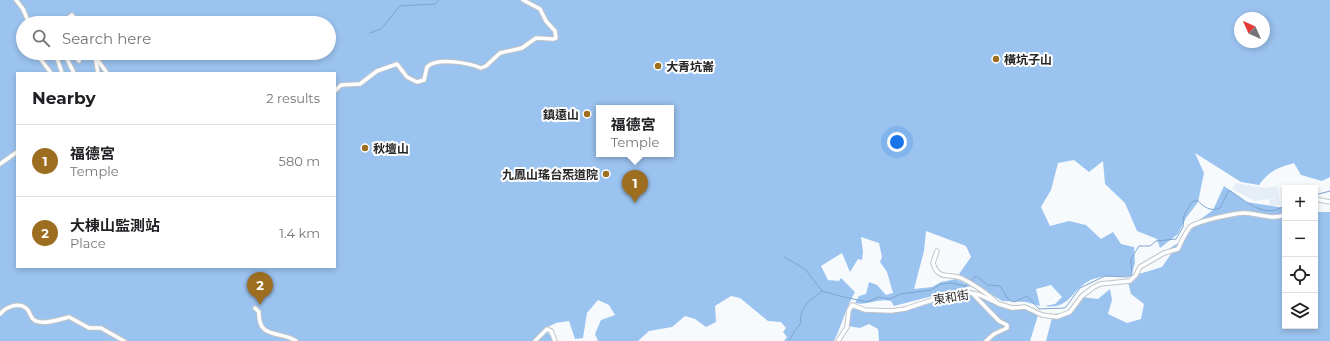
<!DOCTYPE html>
<meta charset="utf-8">
<style>
body{margin:0;font-family:Montserrat,"Noto Sans TC",sans-serif;background:#f6f6f6;color:#202124}
.controls{position:absolute;right:12px;bottom:12px;display:grid;overflow:hidden;border-radius:0px;box-shadow:0 2px 6px #0003}
.controls button{width:36px;height:36px;display:grid;place-items:center;padding:0;border:0;border-bottom:1px solid #e0e0e0;background:#fff;color:#202124;font:20px sans-serif}
.compass{position:absolute;left:1234px;top:12px;width:36px;height:36px;border-radius:50%;background:#fff;box-shadow:0 2px 6px #0003;rotate:315deg}
.you{position:absolute;left:897px;top:142px;width:14px;height:14px;margin:-10px;border:3px solid #fff;border-radius:50%;background:#1a73e8;box-shadow:0 0 0 6px #1a73e833}
.badge{display:grid;place-items:center;width:26px;height:26px;border-radius:50%;background:#9d6e20;color:#fff;font-size:13px;font-weight:700}
.pin{position:absolute;translate:-50% -33px;filter:drop-shadow(0 1px 2px #0008)}
.pin::after{content:'';position:absolute;top:21px;width:14px;height:12px;background:inherit;clip-path:polygon(0 0,100% 0,50% 100%)}
.popup{position:absolute;left:596px;top:105px;width:78px;height:52px;box-sizing:border-box;display:grid;place-content:center;border-radius:0px;background:#fff;filter:drop-shadow(0 1px 3px #0005);font-size:13px;white-space:nowrap;color:#757577}
.popup b{font-size:15px;color:#202124}
.popup::after{content:'';position:absolute;left:50%;top:100%;margin-left:-8px;border:8px solid transparent;border-top-color:#fff}
.list{margin:0;padding:0;list-style:none}
h2{display:flex;justify-content:space-between;align-items:center;height:52px;margin:0;padding:0 16px;font-size:17px}
h2 small{font-size:13px;font-weight:400;color:#757577}
.list li{display:grid;grid-template-columns:26px 1fr auto;gap:12px;align-items:center;box-sizing:border-box;height:72px;padding:0 16px;border-top:1px solid #e0e0e0}
.list b{display:block;font-size:15px;white-space:nowrap}
.list p{margin:0;font-size:13px;white-space:nowrap;color:#757577}
.list em{font-size:13px;font-style:normal;color:#757577}
.icon{flex:none;width:22px;height:22px;fill:none;stroke:currentColor;stroke-width:2;stroke-linecap:round;stroke-linejoin:round}
.map{position:relative;flex:none;width:1330px;height:341px;overflow:hidden}
.search{position:absolute;background:#fff;box-shadow:0 2px 6px #0003;left:16px;top:16px;width:320px;height:44px;display:flex;align-items:center;gap:10px;box-sizing:border-box;padding:0 14px;border-radius:22px;color:#757577;font-size:15px}
.panel{position:absolute;background:#fff;box-shadow:0 2px 6px #0003;left:16px;top:72px;width:320px;height:196px;border-radius:0px}
.map>svg:first-child{display:block}
</style>
<div class="map">
<svg width="1330" height="341" viewBox="0 0 1330 341">
<rect width="100%" height="100%" fill="#f7fafd"/>
<polygon fill="#e5edf6" points="1236,183 1264,188 1277,186 1280,205 1270,207 1269,199 1255,201 1232,189"/>
<g fill="#9bc3ef" fill-rule="evenodd">
<path d="M 0,0 L 1330,0 L 1330,177 L 1322,181 L 1301,175 L 1294,163 C 1277,168 1269,171 1259,185 L 1241,182 L 1195,153 L 1204,173 L 1198,202 L 1186,218 L 1178,234 L 1160,248 L 1157,239 L 1137,231 L 1125,203 L 1105,184 L 1103,161 L 1089,172 L 1074,160 L 1058,163 L 1051,190 L 1041,207 L 1050,226 L 1069,221 L 1086,225 L 1101,239 L 1113,232 L 1121,244 L 1134,247 L 1135,263 L 1131,276 C 1120,277 1107,275 1097,278 C 1073,283 1072,311 1045,306 L 1055,304 L 1062,297 L 1051,285 L 1036,289 L 1040,306 L 1026,302 L 1002,301 L 959,274 L 971,257 L 966,246 L 926,231 L 924,251 L 914,289 L 932,287 L 941,282 L 956,279 L 971,286 L 894,306 L 891,301 C 878,298 867,306 855,303 L 859,296 L 866,294 L 869,282 L 877,285 L 886,295 L 893,293 L 887,272 L 880,262 L 882,257 L 879,243 L 861,237 L 863,252 L 862,260 L 858,259 L 850,272 L 842,253 L 821,266 L 828,280 L 839,281 L 841,278 L 855,292 C 846,307 842,325 834,341 L 784,341 L 787,337 L 783,332 L 786,328 L 781,322 L 768,321 L 740,298 L 731,296 L 715,306 L 716,322 L 706,327 L 695,319 L 685,316 L 672,327 L 649,331 L 638,341 L 598,341 L 595,334 L 601,320 L 615,315 L 609,305 L 598,300 L 587,313 L 583,338 L 575,339 L 569,321 L 556,323 L 546,328 L 548,333 L 555,341 L 0,341 ZM 1240,18 L 1264,18 L 1264,42 L 1240,42 ZM 23,23 L 329,23 L 329,53 L 23,53 ZM 17,73 L 335,73 L 335,267 L 17,267 ZM 599,108 L 671,108 L 671,154 L 599,154 Z"/>
<polygon points="1224,186 1246,202 1285,208 1285,326 1315,326 1315,212 1330,212 1330,341 1046,341 1053,314 1065,313 1081,297 1098,299 1110,289 1112,300 1108,314 1127,323 1141,319 1144,304 1131,294 1128,282 1139,274 1162,267 1171,254 1164,252 1178,243 1190,227 1213,210"/>
<polygon points="964,293 988,299 997,305 1039,312 1030,341 879,341 878,329 869,324 860,328 848,326 851,310 856,308 870,312 905,311"/>
</g>
<g fill="none" stroke-linecap="round" stroke-linejoin="round">
<g stroke="#7da4cf" stroke-width="1">
<polyline points="370,33 381,29 400,6 435,4 439,0"/>
<polyline points="1315,195 1330,191"/>
<path d="M 784,257 L 805,269 L 822,291 L 840,296 L 867,302 L 879,297 L 890,299 L 900,294 L 931,290 L 941,284 L 951,283 L 965,286 L 976,276 L 988,285 L 1000,286 L 1008,299 L 1014,302 L 1027,296 L 1039,309 L 1065,308 L 1080,288 L 1105,276 L 1127,277 L 1132,275 L 1131,259 L 1139,246 L 1150,246 L 1156,241 L 1176,239 L 1183,227 L 1184,215 L 1192,202 L 1197,200 C 1204,207 1210,212 1220,208 L 1229,190 C 1246,201 1266,221 1285,205"/>
<path d="M 789,341 L 794,332 L 801,323 C 798,307 811,300 822,291"/>
</g>
<g stroke="#c1c4c6" stroke-width="5.5">
<g id="minor">
<polyline points="16,0 23,9 29,23"/>
<polyline points="71,23 68,18 72,15 78,23"/>
<polyline points="36,53 51,73"/>
<polyline points="53,53 58,61 62,73"/>
<polyline points="64,53 74,73"/>
<polyline points="72,53 79,61 81,53"/>
<polyline points="94,55 107,73"/>
<polyline points="95,56 98,73"/>
<path d="M 335,91 L 341,85 L 360,84 L 377,71 L 397,64 L 407,77 L 417,82 L 424,80 L 427,67 C 437,57 469,63 481,68 L 486,66 L 500,53 L 522,48 L 536,38 L 553,39 L 556,38 L 555,31 L 546,21 L 540,9 L 523,0"/>
<polyline points="0,164 17,152"/>
<polyline points="1315,199 1330,202"/>
<path d="M 937,251 L 933,263 C 938,281 950,273 961,278 C 970,282 990,295 996,302"/>
<polyline points="973,294 999,321 1007,325 1007,328 994,334 986,341"/>
<path d="M 255,308 L 259,312 C 258,340 280,330 296,341"/>
<path d="M 0,314 C 6,307 19,301 27,309 C 31,313 30,319 36,321 C 45,325 60,319 69,317 L 89,328 L 101,328 L 124,341"/>
<polyline points="535,341 547,329 551,331 555,341"/>
<path d="M 838,341 L 847,327 L 849,310 L 852,305 L 865,310 L 891,311 L 905,309 L 944,296 L 967,292 L 980,295 L 999,304 L 1012,308 L 1025,307 L 1042,315 L 1057,317 L 1070,312 L 1082,296 L 1094,287 L 1100,284 L 1130,281 L 1136,275 L 1140,267 L 1164,253 L 1178,249 C 1181,242 1185,234 1190,227 C 1195,222 1237,212 1246,213 C 1260,214 1271,220 1285,215"/>
</g>
</g>
<use href="#minor" stroke="#fff" stroke-width="3.5"/>
</g>
<g fill="#9d6e20" stroke="#fff" stroke-width="1.5">
<circle cx="996" cy="59" r="4"/>
<circle cx="658" cy="66" r="4"/>
<circle cx="587" cy="114" r="4"/>
<circle cx="365" cy="148" r="4"/>
<circle cx="606" cy="174" r="4"/>
</g>
<g text-anchor="middle" dominant-baseline="central" stroke-width="4" stroke-linejoin="round" paint-order="stroke">
<g font-size="12" font-weight="bold" fill="#262627" stroke="#fff" text-anchor="start">
<text x="1004" y="59">橫坑子山</text>
<text x="666" y="66">大青坑崙</text>
<text x="579" y="114" text-anchor="end">鎮遠山</text>
<text x="373" y="148">秋壇山</text>
<text x="598" y="174" text-anchor="end">九鳳山瑤台炁道院</text>
</g>
<g font-size="12" fill="#262627" stroke="#fff">
<text transform="translate(951 297) rotate(-9)">東和街</text>
</g>
</g>
</svg>
<div class="controls">
<button>+</button>
<button>−</button>
<button><svg class="icon" aria-label="locate" viewBox="0 0 24 24"><circle cx="12" cy="12" r="6"/><path d="M12 2v4M12 18v4M2 12h4M18 12h4"/></svg></button>
<button><svg class="icon" aria-label="layers" viewBox="0 0 24 24"><path d="M12 4l9 5-9 5-9-5zM3 14l9 5 9-5"/></svg></button>
</div>
<svg class="compass" viewBox="-18 -18 36 36"><path d="M0-13l5 13h-10z" fill="#e53935"/><path d="M0 13l5-13h-10z" fill="#757577"/></svg>
<div class="you"></div>
<div class="pin badge" style="left:635px;top:203px">1</div>
<div class="popup"><b>福德宮</b>Temple</div>
<div class="pin badge" style="left:260px;top:305px">2</div>
<div class="search"><svg class="icon" aria-label="search" viewBox="0 0 24 24"><circle cx="10" cy="10" r="6"/><path d="M15 15l6 6"/></svg>Search here</div>
<section class="panel">
<h2>Nearby<small>2 results</small></h2>
<ul class="list">
<li><span class="badge">1</span><div><b>福德宮</b><p>Temple</p></div><em>580 m</em></li>
<li><span class="badge">2</span><div><b>大棟山監測站</b><p>Place</p></div><em>1.4 km</em></li>
</ul>
</section>
</div>
